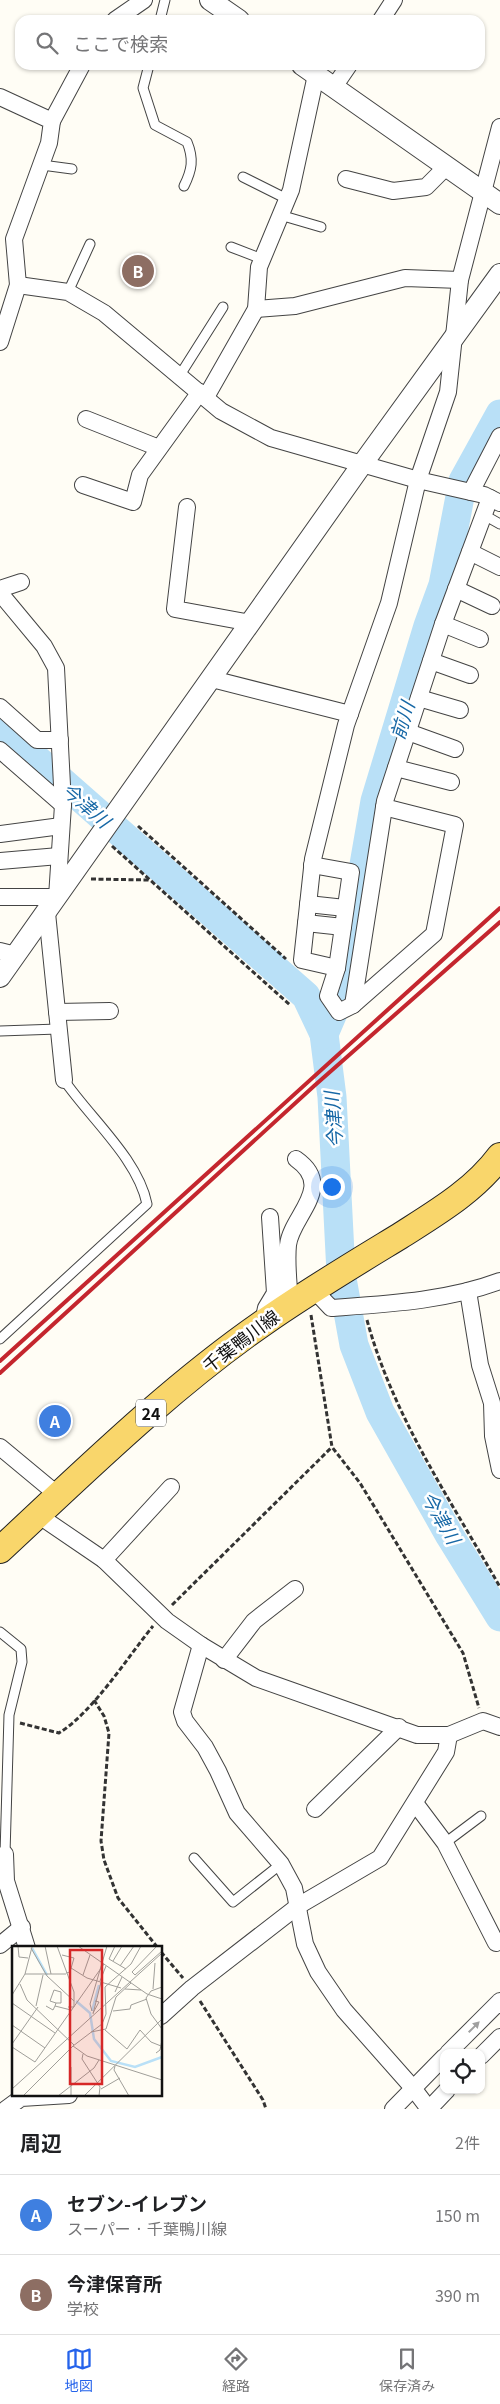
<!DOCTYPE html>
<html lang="ja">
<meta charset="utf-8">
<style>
body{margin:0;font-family:Georgia,"Noto Sans JP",serif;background:#f2f2f2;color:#202124}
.controls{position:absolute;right:15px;bottom:15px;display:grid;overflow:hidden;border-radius:10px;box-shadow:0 1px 4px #0004}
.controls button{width:45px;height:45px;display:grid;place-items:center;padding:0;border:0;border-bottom:1px solid #e0e0e0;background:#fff;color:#202124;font:25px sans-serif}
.you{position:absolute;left:331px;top:1186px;width:18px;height:18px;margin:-12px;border:4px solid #fff;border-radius:50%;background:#1a73e8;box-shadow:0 0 0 8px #1a73e833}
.badge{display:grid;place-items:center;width:32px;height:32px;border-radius:50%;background:#2563eb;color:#fff;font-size:16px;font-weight:700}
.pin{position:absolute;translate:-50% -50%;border:2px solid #fff;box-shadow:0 1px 5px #0006}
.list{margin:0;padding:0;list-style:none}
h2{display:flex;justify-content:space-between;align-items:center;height:65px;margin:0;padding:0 20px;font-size:21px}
h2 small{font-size:16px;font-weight:400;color:#757577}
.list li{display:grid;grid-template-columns:32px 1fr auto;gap:15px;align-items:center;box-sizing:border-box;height:80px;padding:0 20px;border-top:1px solid #e0e0e0}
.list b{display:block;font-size:19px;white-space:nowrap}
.list p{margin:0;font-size:16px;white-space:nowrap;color:#757577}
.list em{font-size:16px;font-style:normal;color:#757577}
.icon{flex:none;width:28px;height:28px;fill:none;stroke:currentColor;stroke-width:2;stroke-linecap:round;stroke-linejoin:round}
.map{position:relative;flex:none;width:500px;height:2109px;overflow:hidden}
.search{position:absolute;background:#fff;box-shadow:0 1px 4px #0004;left:15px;right:15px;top:15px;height:55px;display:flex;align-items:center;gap:12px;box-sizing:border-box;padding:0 18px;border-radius:15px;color:#757577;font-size:19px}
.sheet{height:225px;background:#fff}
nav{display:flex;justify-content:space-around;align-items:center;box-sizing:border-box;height:70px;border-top:1px solid #e0e0e0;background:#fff;font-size:14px;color:#757577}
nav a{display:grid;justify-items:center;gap:2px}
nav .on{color:#2563eb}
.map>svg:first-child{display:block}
</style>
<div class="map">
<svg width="500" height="2109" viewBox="0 0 500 2109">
<rect width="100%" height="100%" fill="#fffdf5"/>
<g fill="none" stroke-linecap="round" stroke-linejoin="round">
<g stroke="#b9e0f7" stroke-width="29">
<polyline points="0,727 306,996 324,1034 332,1097 341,1273 354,1345 380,1412 450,1536 500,1617"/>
<polyline points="324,1034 342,992 375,801 428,626 443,585 463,481 500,414"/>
</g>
<g stroke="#444" stroke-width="11">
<g id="service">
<polyline points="160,20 165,0"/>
<path d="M 149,65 L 143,88 L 155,125 L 187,142 C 194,159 192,170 184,186"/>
<polyline points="42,165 72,169"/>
<polyline points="243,177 287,199"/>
<polyline points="280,215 321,227"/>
<polyline points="231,247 262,259"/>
<polyline points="68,292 90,244"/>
<polyline points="180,375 223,307"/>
<polyline points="484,515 500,524"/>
<polyline points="0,1031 58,1029"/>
<path d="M 0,1339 L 147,1204 C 138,1159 90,1118 64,1080"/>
<polyline points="0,1632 21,1649 22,1662 9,1715 5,1854"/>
<polyline points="445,1843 481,1816"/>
<polyline points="194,1858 233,1902 281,1864"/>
</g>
</g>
<g stroke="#444" stroke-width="18">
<g id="minor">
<polyline points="115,20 144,0"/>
<polyline points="381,20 394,0"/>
<polyline points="334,87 349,65"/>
<polyline points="0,97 52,121 49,143 14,239 18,285 0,342"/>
<polyline points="52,121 82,65"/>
<polyline points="346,179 393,191 426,187 447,166"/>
<polyline points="18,285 68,292 104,313 221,411 271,438 418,480 484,495 500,503"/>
<polyline points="256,309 295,306 405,278 460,280"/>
<polyline points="206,397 256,309 259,267 291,190 316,75"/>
<polyline points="86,419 159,448"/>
<polyline points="83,485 133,502 140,475 200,392"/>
<polyline points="471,492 500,436"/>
<polyline points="187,507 175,609 251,623"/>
<polyline points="470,552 500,567"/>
<polyline points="0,589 21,582"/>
<polyline points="456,589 492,606"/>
<polyline points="0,593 44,646 56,668 63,805 57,897 0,897"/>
<polyline points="443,624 480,639"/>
<polyline points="431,661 470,675"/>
<polyline points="212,679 350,714"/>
<polyline points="419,698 460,710"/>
<polyline points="0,707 37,740 60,740"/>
<polyline points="408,732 455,749"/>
<polyline points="0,750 63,805"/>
<polyline points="396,768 451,782"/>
<polyline points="0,834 61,826"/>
<polyline points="0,861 59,856"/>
<polyline points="312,865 351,872 337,968 328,996 339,1012 353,1005 434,934 455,825 384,807"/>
<polyline points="308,904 345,908"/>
<polyline points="47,913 64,1080"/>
<polyline points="306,923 343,927"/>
<polyline points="0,951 16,955"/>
<polyline points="337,968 302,960 313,859 346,725 389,603 418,480 448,392 460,280 500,127"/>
<polyline points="353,1005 385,801 443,624 490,498"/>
<polyline points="57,1012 110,1011"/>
<path d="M 314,1290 L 331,1308 C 387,1304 447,1301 500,1281"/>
<polyline points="468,1291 480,1365 492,1403 493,1436 500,1470"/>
<path d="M 290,1304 C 289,1285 286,1264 288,1245 C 291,1216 336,1187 296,1159"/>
<polyline points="263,1322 266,1308 275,1293 270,1217"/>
<polyline points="0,1447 59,1496"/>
<polyline points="38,1515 104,1560 167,1621 201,1645 256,1678 417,1735 449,1735 483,1721 500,1727"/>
<polyline points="104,1560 171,1487"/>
<polyline points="201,1645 182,1712 185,1721 205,1747 218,1771 237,1813 281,1864 294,1888 305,1944 318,1972 344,2010 413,2088 429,2109"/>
<polyline points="224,1660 254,1621 295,1589"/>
<polyline points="415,1803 445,1843 496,1943"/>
<polyline points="315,1809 399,1727"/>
<polyline points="5,1854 6,1881 27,1948"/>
<polyline points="0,1945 22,1927"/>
<polyline points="161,2016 192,1988 298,1906 380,1858 446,1752 449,1735"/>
<polyline points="448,2053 500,2001"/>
<polyline points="481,2056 500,2037"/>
<polyline points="6,2109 21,2098 69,2095"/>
<polyline points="393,2109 444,2057"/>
<polyline points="429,2109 447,2090"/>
</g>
</g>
<g stroke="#444" stroke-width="22">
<g id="tertiary">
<polyline points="210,0 239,20"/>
<polyline points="302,65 500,204"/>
<polyline points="0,977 363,463 500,274"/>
</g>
</g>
<g stroke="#222" stroke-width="28">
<path id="primary" d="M 0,1550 C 84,1472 168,1389 263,1323 C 307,1292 354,1264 400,1236 C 436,1213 474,1191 500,1156"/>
</g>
<g stroke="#333" stroke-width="3" stroke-dasharray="5 2.5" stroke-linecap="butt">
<polyline points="138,826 286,959"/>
<polyline points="112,846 290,1005"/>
<polyline points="91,879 149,880"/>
<polyline points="311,1315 332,1447 360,1483 463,1653 479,1708"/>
<path d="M 367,1320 C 393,1416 451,1501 500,1587"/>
<polyline points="172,1605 332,1447"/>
<polyline points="94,1700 104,1716 109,1733 101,1841 104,1860 118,1898 158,1948"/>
<path d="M 20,1723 L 59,1733 C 93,1712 127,1658 153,1626"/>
<polyline points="161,1952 183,1978"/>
<polyline points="200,2001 263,2100 266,2109"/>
</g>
<use href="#service" stroke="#fff" stroke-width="9"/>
<use href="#minor" stroke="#fff" stroke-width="16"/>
<use href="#tertiary" stroke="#fff" stroke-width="20"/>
<use href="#primary" stroke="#f9d66b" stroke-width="26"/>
<g stroke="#c4262e" stroke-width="4">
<polyline points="0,1361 500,908"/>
<polyline points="0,1373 314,1086 500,922"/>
</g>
</g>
<defs><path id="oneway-solid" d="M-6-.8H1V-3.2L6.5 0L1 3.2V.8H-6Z" transform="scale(1.25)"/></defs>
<use fill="#a0a0a0" href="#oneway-solid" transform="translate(474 2027) rotate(-45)"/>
<g text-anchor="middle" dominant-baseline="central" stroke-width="5" stroke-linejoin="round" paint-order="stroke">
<rect fill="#fff" stroke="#585858" stroke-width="1" x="136" y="1399.5" width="30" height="27" rx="4"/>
<g font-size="16" font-weight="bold" fill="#111">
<text x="151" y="1413">24</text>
</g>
<g font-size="18" fill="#111" stroke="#fff">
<text transform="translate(240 1340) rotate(-37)">千葉鴨川線</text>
</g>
<g font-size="19" font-style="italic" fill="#1768a6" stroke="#fff">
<text transform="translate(401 720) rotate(-73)">前川</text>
<text transform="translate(87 804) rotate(41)">今津川</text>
<text transform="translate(332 1120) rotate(-94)">今津川</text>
<text transform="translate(442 1517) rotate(60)">今津川</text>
</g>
</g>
<g transform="translate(12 1946)">
<rect width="150" height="150" fill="#fffdf5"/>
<path fill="none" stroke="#b9e0f7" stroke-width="2.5" d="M 20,2 L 35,29M 64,55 L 78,67 L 82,93 L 99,115 L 123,121 L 150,111M 80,65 L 87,39"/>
<path fill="none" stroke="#a09f9a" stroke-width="1" d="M 6,0 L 7,11 L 16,12M 33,0 L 39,28M 45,0 L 62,46 L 62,61 L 56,61M 66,0 L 135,48 L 150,53M 103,0 L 97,13 L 114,23M 145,0 L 120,26 L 123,29 L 150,5M 19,2 L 35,30 L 62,55M 50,9 L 62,12 L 58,26 L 54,27M 101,15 L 110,0M 108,20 L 122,0M 59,22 L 75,32 L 109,42M 13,28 L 54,28M 71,29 L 78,9M 88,35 L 94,20M 8,38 L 15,54 L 62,99M 150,41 L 139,45 L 134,52 L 139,68 L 150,83M 113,43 L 129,44M 141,43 L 143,17M 103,46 L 110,31M 0,49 L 13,28 L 20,1M 0,57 L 43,87M 24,60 L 31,29M 34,60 L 41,64 L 43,60 L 59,64M 43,60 L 44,57 L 38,55 L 42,44 L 49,46 L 49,57 L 44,57M 80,65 L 78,58 L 95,0M 101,65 L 118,63 L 119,59 L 135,53M 81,67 L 87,56 L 83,55M 81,68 L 89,36M 0,79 L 33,102M 93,84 L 115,103 L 128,84 L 139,96 L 149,100M 79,86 L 94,83 L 104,51 L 119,37M 0,98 L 26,61M 61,100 L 75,110 L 150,134M 0,101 L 23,116 L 92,18M 144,107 L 148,104 L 150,94M 71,108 L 70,113 L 88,141 L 87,150M 103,120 L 102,124 L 117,150M 0,143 L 150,7M 89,143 L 108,132M 11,150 L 61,100 L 90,78 L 94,68 L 93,41 L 119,18 L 129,0M 46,150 L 82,122 L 87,114M 59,150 L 59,121M 72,150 L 150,73"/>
<path fill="#d62828" fill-opacity="0.15" stroke="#d62828" stroke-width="2.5" d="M 58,4 L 90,4 L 90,138 L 58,138 Z"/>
<rect width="150" height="150" fill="none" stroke="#111" stroke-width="2.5"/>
</g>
</svg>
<div class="controls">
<button><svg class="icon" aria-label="locate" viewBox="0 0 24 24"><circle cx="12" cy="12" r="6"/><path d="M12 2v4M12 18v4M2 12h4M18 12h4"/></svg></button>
</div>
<div class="you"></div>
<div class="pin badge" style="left:55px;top:1421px;background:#3f7fe0">A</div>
<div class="pin badge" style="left:138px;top:271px;background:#8d6e63">B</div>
<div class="search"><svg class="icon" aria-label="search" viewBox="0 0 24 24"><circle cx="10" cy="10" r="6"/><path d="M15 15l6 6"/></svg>ここで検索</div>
</div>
<section class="sheet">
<h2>周辺<small>2件</small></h2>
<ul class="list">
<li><span class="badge" style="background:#3f7fe0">A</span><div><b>セブン-イレブン</b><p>スーパー · 千葉鴨川線</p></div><em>150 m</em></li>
<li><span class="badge" style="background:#8d6e63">B</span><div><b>今津保育所</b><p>学校</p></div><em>390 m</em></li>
</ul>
</section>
<nav>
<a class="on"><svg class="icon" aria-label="map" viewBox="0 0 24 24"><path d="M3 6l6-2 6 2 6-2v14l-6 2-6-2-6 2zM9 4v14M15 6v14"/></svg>地図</a>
<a><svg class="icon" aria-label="directions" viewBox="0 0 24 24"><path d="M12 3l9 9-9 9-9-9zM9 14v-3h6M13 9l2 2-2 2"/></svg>経路</a>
<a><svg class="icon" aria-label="saved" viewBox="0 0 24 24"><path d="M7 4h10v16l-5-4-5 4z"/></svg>保存済み</a>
</nav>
